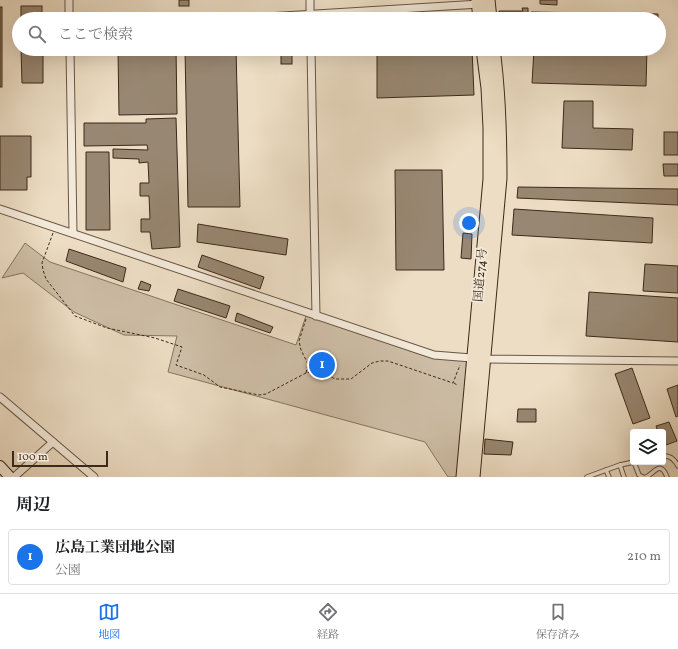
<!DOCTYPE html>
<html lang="ja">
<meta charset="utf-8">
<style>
body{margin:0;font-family:Vollkorn,"Noto Serif JP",serif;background:#f6f6f6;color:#202124}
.controls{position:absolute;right:12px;bottom:12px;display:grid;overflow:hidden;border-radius:4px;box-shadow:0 4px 16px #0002}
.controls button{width:36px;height:36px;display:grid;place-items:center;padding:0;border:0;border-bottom:1px solid #e0e0e0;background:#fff;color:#202124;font:20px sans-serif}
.scale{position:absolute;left:12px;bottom:10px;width:96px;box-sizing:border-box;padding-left:4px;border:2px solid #3d291a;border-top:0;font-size:11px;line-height:14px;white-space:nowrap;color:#3d291a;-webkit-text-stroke:3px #f3e9d9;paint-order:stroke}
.you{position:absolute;left:469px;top:223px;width:14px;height:14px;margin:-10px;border:3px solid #fff;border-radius:50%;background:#1a73e8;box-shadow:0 0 0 6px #1a73e833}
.badge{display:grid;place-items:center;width:26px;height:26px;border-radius:50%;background:#1a73e8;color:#fff;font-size:13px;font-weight:700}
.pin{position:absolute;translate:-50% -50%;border:2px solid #fff;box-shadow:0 1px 4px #0006}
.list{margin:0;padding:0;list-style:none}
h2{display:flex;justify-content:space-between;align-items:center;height:52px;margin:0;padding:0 16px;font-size:17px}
h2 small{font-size:13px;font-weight:400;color:#757577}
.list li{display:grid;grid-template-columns:26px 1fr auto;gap:12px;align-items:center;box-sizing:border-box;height:56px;margin:0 8px 8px;padding:0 8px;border:1px solid #e0e0e0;border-radius:4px}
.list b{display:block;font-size:15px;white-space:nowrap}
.list p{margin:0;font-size:13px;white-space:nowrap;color:#757577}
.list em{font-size:13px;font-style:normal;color:#757577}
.icon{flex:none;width:22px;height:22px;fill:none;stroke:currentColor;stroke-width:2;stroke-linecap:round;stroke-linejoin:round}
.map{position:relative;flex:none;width:678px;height:477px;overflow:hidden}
.search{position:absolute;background:#fff;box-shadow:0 4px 16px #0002;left:12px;right:12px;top:12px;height:44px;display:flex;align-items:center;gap:10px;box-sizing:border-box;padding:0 14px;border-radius:22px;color:#757577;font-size:15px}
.sheet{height:116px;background:#fff}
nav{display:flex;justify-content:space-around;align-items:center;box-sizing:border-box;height:56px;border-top:1px solid #e0e0e0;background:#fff;font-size:11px;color:#757577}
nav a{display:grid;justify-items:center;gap:2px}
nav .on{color:#1a73e8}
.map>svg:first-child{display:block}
</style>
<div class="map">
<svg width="678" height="477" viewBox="0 0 678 477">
<rect width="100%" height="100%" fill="#ecddc4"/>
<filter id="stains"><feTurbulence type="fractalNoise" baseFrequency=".005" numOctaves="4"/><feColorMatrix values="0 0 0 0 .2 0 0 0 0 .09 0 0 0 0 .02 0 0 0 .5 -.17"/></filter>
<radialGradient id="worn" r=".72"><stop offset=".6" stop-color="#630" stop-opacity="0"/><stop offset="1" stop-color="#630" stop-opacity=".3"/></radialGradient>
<polygon fill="#cebea7" stroke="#867460" points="25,243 50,262 296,345 307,313 434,355 474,359 463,477 448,477 425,442 168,372 177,336 124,335 74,312 23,273 2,278"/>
<g fill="#988772" stroke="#3d291a">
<rect x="179" y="0" width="10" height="6"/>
<polygon points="540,0 557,0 557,5 540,4"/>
<rect x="21" y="6" width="21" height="13"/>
<rect x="0" y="7" width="2" height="80"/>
<polygon points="522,8 528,8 528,19 499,19 499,11 523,11"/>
<polygon points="531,12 658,14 658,19 530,19"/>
<polygon points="459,13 460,19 446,19 447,14"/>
<polygon points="21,49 43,49 43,83 22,83"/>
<polygon points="176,49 177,114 119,115 118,50"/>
<polygon points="185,49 236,49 240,207 188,207"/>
<rect x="281" y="49" width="11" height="15"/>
<polygon points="377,49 472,49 474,95 377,98"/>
<polygon points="534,49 647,49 646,86 532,83"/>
<polygon points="564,101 593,101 593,128 633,129 632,150 562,148"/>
<polygon points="176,118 180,247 152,249 150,232 141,232 141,219 150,219 149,196 140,196 140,183 149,183 148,162 139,163 139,159 113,158 113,149 148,150 147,145 84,146 84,123 146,123 146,119"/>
<rect x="664" y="132" width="14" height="23"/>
<polygon points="0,136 31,136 31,177 27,177 27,190 0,190"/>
<polygon points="86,152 109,152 110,230 86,230"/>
<polygon points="663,164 678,164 678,176 664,176"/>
<polygon points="395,170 442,170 444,270 396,270"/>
<polygon points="518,187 678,189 678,205 517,198"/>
<polygon points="514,209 653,218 652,243 512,235"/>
<polygon points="198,224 288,239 286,255 197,242"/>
<polygon points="463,233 472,234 471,259 461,258"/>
<polygon points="69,249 126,268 123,282 66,261"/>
<polygon points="202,255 264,277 260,289 198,267"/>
<polygon points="645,264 678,266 678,293 643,291"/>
<polygon points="141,281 151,285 149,291 138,289"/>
<polygon points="178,289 230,306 226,318 174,301"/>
<polygon points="589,292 678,298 678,342 586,336"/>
<polygon points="237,313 273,327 270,333 235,321"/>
<polygon points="632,368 650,418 633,424 615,374"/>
<polygon points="678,385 678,416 676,417 667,389"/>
<polygon points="518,409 536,409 536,422 517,422"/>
<polygon points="669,422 677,441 663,446 663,432 658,432 656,426"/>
<polygon points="485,439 513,442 511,455 484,454"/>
</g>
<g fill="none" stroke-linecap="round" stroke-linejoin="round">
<g stroke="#695644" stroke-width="5.5">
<g id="lane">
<path d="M 663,456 C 671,455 675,460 678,466"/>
<polyline points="634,462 639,475 643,477"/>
<polyline points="620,465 624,477"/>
<polyline points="606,470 609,477"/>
<polyline points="587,477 620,465 634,462"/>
<path d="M 646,477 C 654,474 660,459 667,477"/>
</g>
</g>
<g stroke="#695644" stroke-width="9">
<g id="street">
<polyline points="69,0 69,19"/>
<polyline points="310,0 310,18"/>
<polyline points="233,19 480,4"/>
<polyline points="70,49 73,233"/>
<polyline points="311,49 316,316"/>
<polyline points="0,209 434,355 484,359 678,361"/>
<polyline points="0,397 94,477"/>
<polyline points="14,477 53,442"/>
</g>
</g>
<g stroke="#3d291a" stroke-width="12">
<polyline id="secondary" points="0,466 10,477"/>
</g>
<g stroke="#3d291a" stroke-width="15">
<g id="highway">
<polyline points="478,0 480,19"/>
<polyline points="488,0 490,19"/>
<polyline points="463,477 490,179 490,128 488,88 483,49"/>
<path d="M 473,477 L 500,178 C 500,135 499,92 493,49"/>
</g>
</g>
<g stroke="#3d291a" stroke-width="1" stroke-dasharray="3 2" stroke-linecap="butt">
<polyline points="53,233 42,263 43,270 46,279 75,316 107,328 155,338 182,347 176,365 204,375 220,387 259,395 266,394 306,373 319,370"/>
<polyline points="306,319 299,341 301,350 308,364 335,379 351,379 372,363 380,361 388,361 453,383 460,365"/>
<polyline points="306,373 308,364"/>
<polyline points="454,383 457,385"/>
</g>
<use href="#lane" stroke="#f3e9d9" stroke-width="3.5"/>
<use href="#street" stroke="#f3e9d9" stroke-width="7"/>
<use href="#secondary" stroke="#f3e9d9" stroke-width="10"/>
<use href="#highway" stroke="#ecddc4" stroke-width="13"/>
</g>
<g text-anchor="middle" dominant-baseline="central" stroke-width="3.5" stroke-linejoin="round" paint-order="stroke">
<g font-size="12" fill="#3d291a" stroke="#f3e9d9">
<text transform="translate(481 275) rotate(-85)">国道274号</text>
</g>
</g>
<rect width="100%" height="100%" filter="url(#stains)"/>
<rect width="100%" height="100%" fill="url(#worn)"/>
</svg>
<div class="controls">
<button><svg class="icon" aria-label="layers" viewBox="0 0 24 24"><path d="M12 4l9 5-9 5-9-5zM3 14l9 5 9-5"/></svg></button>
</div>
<div class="scale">100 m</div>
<div class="you"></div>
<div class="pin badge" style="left:322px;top:365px">1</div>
<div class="search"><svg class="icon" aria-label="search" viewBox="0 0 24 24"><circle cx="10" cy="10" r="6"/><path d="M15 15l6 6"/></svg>ここで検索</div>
</div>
<section class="sheet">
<h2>周辺<small></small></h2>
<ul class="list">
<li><span class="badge">1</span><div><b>広島工業団地公園</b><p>公園</p></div><em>210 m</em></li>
</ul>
</section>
<nav>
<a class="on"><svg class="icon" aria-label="map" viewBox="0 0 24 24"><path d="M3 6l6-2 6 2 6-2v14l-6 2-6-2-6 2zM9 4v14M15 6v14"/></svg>地図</a>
<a><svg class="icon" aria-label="directions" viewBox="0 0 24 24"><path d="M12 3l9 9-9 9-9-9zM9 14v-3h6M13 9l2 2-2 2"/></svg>経路</a>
<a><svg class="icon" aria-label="saved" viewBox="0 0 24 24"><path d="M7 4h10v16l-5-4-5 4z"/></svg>保存済み</a>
</nav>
